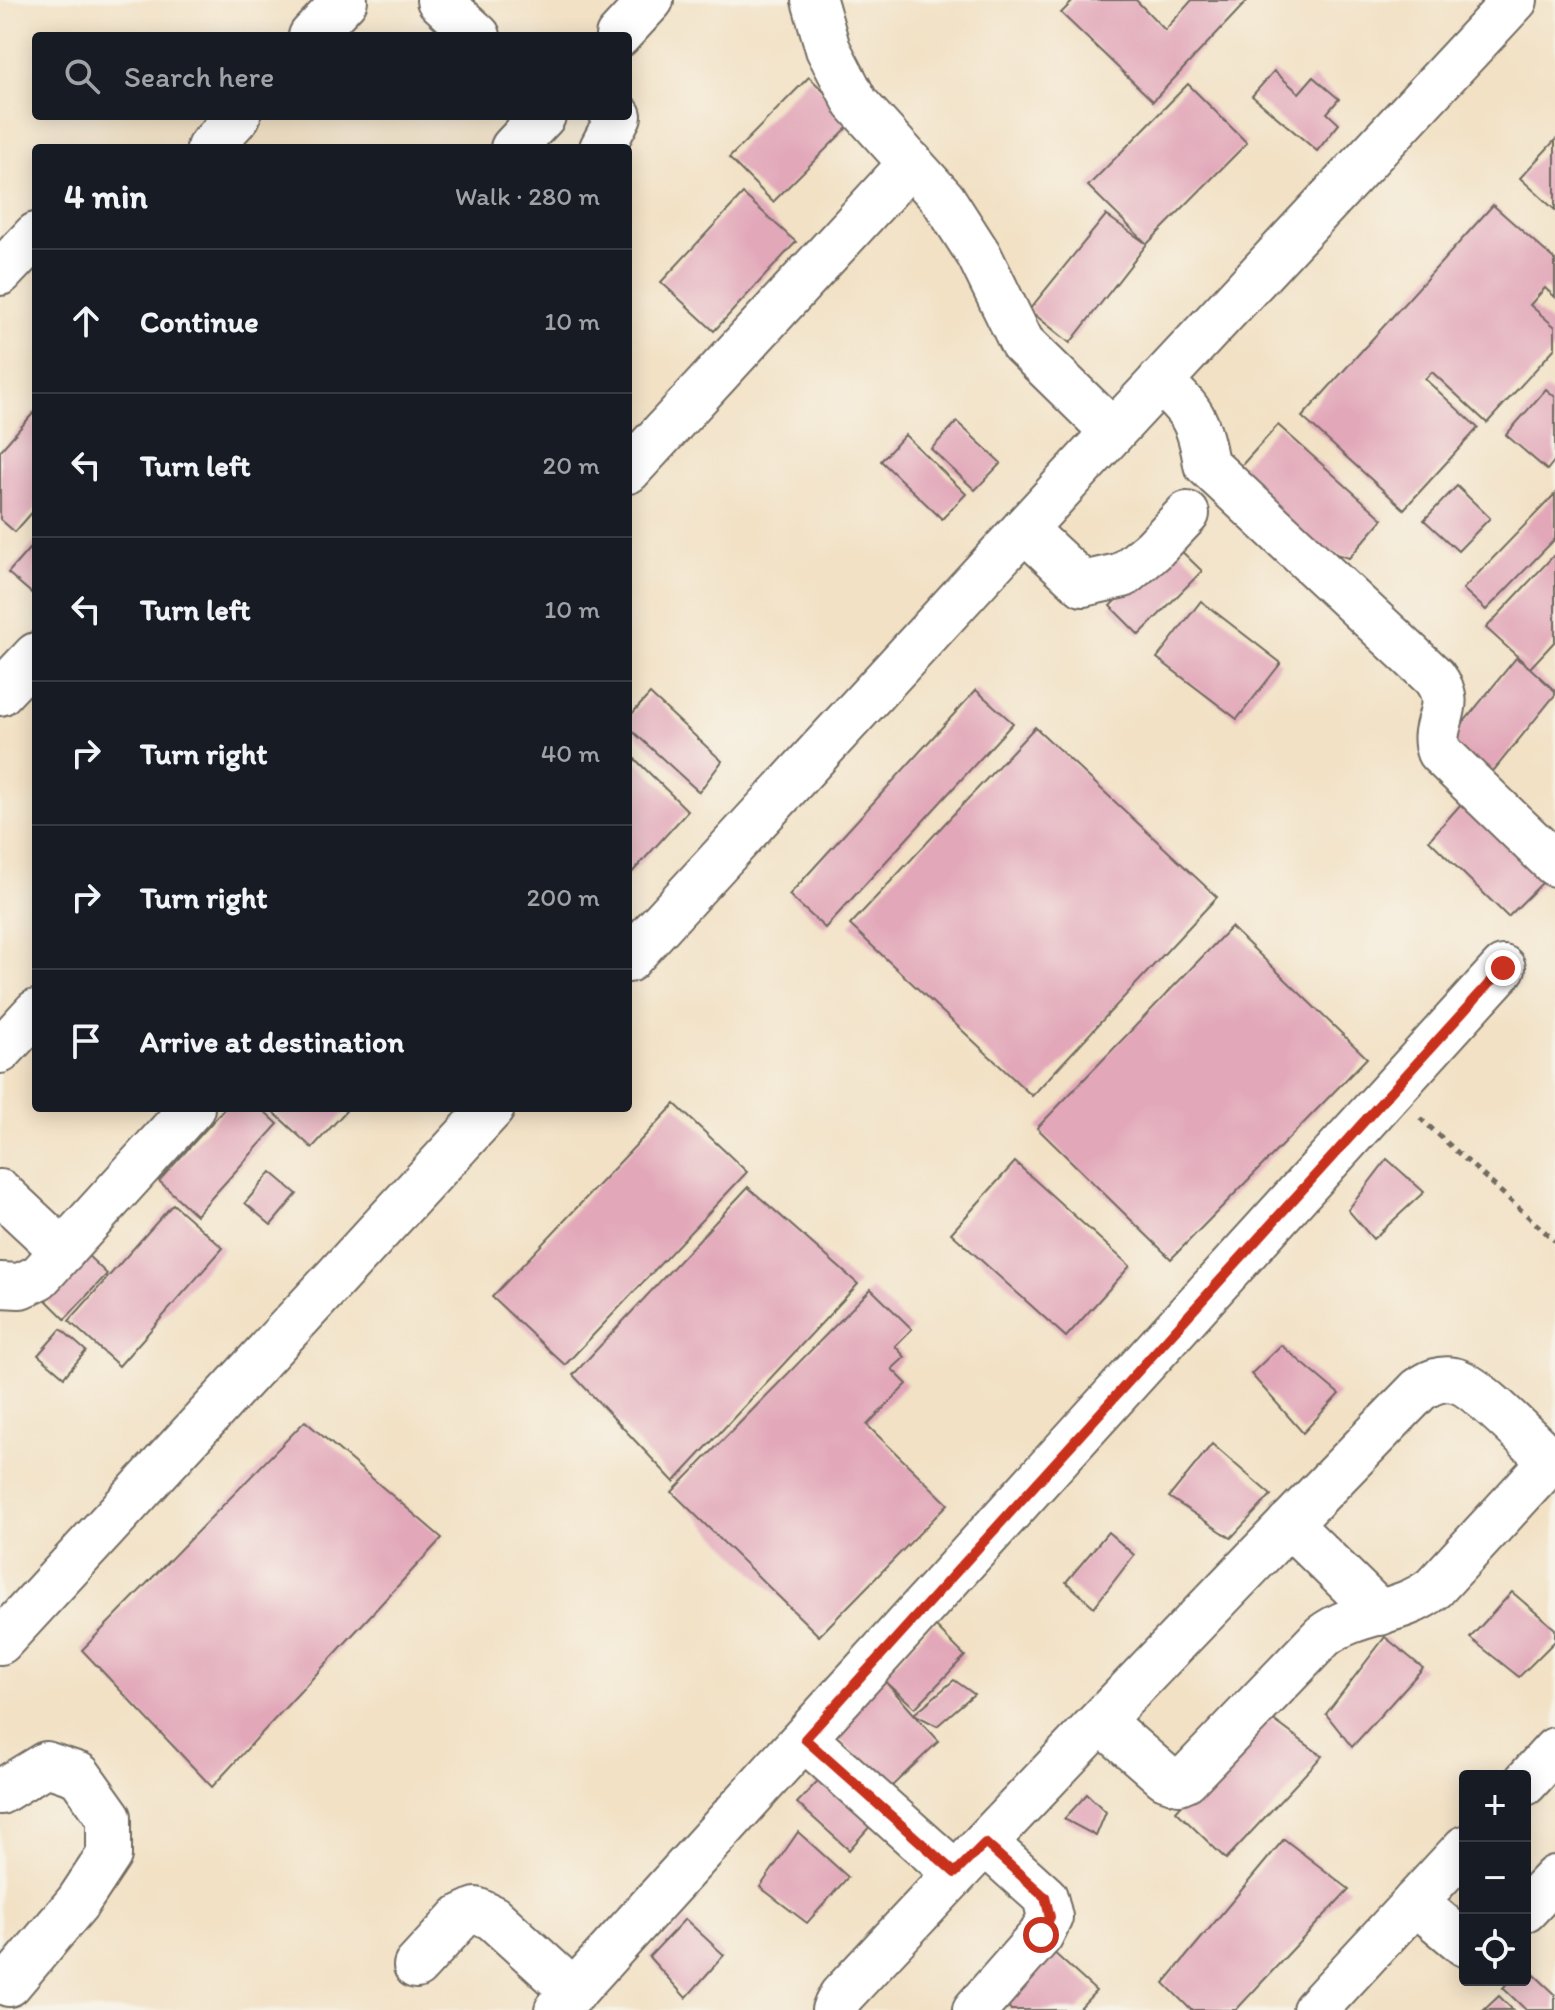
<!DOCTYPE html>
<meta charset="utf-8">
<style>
body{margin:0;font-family:Itim,sans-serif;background:#20242c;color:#f1f3f6}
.controls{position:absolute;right:24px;bottom:24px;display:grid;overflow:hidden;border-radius:8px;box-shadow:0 4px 20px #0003}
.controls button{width:72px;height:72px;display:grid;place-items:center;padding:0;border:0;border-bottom:2px solid #363941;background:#171b24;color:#f1f3f6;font:40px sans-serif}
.stop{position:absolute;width:24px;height:24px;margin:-18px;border:6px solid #c8321e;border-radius:50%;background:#fff}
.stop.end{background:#c8321e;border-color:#fff;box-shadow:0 2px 8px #0008}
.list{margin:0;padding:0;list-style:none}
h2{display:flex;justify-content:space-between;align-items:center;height:104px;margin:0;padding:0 32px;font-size:34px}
h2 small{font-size:26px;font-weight:400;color:#9ea1a6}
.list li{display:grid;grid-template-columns:52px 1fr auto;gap:24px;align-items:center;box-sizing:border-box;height:144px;padding:0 32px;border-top:2px solid #363941}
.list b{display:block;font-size:30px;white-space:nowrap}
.list em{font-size:26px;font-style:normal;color:#9ea1a6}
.icon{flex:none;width:44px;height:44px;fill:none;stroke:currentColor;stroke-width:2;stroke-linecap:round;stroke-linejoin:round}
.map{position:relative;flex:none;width:1555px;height:2010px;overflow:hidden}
.search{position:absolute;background:#171b24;box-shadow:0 4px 20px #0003;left:32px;top:32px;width:600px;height:88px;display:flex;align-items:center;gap:20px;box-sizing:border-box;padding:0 28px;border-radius:8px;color:#9ea1a6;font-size:30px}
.panel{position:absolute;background:#171b24;box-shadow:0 4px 20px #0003;left:32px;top:144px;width:600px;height:968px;border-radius:8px}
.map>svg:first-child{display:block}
</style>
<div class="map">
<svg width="1555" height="2010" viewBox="0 0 1555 2010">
<rect width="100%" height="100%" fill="#f7f3e8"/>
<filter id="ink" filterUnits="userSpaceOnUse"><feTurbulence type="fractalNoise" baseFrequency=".0125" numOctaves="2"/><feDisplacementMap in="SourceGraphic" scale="16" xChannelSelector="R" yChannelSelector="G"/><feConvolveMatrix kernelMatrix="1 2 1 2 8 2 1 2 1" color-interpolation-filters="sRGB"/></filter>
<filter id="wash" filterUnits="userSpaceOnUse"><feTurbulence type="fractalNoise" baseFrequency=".006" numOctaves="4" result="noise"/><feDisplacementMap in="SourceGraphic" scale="32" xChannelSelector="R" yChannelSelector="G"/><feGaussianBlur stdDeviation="1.8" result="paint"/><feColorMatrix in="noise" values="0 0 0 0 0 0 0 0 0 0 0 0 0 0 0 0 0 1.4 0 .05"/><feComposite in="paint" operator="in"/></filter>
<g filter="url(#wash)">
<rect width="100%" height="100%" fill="#f2e1c5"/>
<g id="blocks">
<g fill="#e2a7b9">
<polygon points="1074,0 1136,0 1165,30 1192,0 1248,0 1153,101 1061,13"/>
<polygon points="1274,71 1299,93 1313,77 1339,99 1327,113 1339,124 1317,151 1252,96"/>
<polygon points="809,77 854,121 773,202 729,158"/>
<polygon points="1188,84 1247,143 1147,244 1070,343 1029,310 1106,215 1147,244 1088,186"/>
<polygon points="1555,140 1555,210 1520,178"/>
<polygon points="743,194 796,242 714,331 661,282"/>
<polygon points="1493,205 1555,260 1555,297 1545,288 1530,305 1555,327 1555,348 1487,423 1432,372 1425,379 1478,428 1404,509 1302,417"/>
<polygon points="1546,389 1555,397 1555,460 1547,470 1506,435"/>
<polygon points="36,410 36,508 15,532 0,519 0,451"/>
<polygon points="957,422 1001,463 975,490 931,449"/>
<polygon points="1278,425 1383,519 1349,558 1312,547 1232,476"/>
<polygon points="905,435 966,494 942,519 881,461"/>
<polygon points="1457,486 1490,518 1458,551 1424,520"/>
<polygon points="1555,494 1555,539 1486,610 1463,589"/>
<polygon points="36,541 36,597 8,573"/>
<polygon points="1172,542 1202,571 1139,635 1110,606"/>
<polygon points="1555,554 1555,641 1530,668 1555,691 1555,695 1490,775 1449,740 1516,658 1530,668 1486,628"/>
<polygon points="1201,601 1281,663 1237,719 1157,658"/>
<polygon points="976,690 1013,723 825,928 789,895"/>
<polygon points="650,694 722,761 699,792 628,727 628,718"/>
<polygon points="1035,727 1217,897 1032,1096 850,925"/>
<polygon points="635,759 688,811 628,877 628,767"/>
<polygon points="1469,795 1549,876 1508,917 1429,840"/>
<polygon points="1231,927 1367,1058 1171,1259 1037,1128"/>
<polygon points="675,1104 747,1172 565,1365 492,1297"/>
<polygon points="225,1108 261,1108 278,1124 196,1215 159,1181"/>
<polygon points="269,1108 342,1108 346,1111 312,1148"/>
<polygon points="1387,1159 1424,1192 1373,1239 1348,1210"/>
<polygon points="1015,1162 1130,1266 1066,1337 951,1233"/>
<polygon points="271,1172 297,1194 271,1225 245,1203"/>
<polygon points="748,1187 858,1284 674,1482 573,1375"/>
<polygon points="173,1204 223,1248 119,1366 69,1321"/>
<polygon points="78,1246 107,1274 65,1319 36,1290"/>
<polygon points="871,1289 912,1329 895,1346 905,1357 892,1369 907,1384 867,1425 948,1504 819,1636 672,1492"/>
<polygon points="61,1329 86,1351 64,1377 38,1355"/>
<polygon points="1281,1345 1339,1394 1303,1433 1251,1374"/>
<polygon points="305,1421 442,1538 212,1787 82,1650"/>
<polygon points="1212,1444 1271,1495 1231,1538 1169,1497"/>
<polygon points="1108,1532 1134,1555 1094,1607 1066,1582"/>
<polygon points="1512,1592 1555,1629 1555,1641 1519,1677 1470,1638"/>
<polygon points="933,1624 965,1656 915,1708 883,1679 914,1714 954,1680 974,1694 937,1726 914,1714 939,1741 891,1787 829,1730"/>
<polygon points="1385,1637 1423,1668 1352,1747 1326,1714"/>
<polygon points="1264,1713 1322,1756 1226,1859 1176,1811"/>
<polygon points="829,1769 879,1816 849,1850 797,1803"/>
<polygon points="1087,1794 1106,1812 1096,1836 1064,1819"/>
<polygon points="798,1832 848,1877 807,1923 760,1887"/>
<polygon points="1284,1839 1349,1889 1236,2010 1191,2010 1164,1983"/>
<polygon points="685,1919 724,1955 686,1998 649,1957"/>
<polygon points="1051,1950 1096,1991 1078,2010 1011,2010 1004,2000"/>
<polygon points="1525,1966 1555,1994 1555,2010 1526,2010 1503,1988 1510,1980 1525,1980"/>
<polygon points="1499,1996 1513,2010 1484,2010"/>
</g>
</g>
</g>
<g filter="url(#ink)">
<use href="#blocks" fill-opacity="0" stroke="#716b61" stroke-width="2"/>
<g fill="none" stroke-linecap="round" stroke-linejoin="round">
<g stroke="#716b61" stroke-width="48">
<g id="minor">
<polyline points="439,0 478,36"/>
<polyline points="814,0 828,49 856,103 943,199 979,255 1022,343 1113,432"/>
<polyline points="311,36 345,0"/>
<polyline points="618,36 651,0"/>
<polyline points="209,148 238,116"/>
<polyline points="513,148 543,116"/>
<polyline points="602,148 619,116"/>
<polyline points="0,273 36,235"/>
<path d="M 1160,381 C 1192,411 1199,420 1206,464 L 1434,677 C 1458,708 1428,723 1439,752 L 1555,864"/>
<polyline points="628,471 911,163"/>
<polyline points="1024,529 1083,584 1123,575 1153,550 1187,514"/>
<polyline points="0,693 36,655"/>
<polyline points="628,960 1113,432 1515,0"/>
<polyline points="0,1051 36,1012"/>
<polyline points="0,1192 63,1251"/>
<polyline points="0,1285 20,1286 39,1277 192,1108"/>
<polyline points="1289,1524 1380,1613"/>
<polyline points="0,1642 492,1108"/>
<polyline points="805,1739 955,1873"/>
<polyline points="1525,1783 1555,1750"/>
<polyline points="0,1792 46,1764 79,1775 109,1817 109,1855 78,1902 9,1984"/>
<polyline points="1415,1902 1465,1944"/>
<polyline points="1525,1910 1555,1878"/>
<polyline points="416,1966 461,1917 476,1910 493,1918 574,1992"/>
<polyline points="557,2010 1503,968"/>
<path d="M 834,2010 L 841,1996 C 1031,1792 1224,1591 1419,1390 C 1429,1383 1440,1377 1454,1380 C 1476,1384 1531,1443 1551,1461 L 1434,1588 C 1400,1615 1357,1610 1323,1636 L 1186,1779 L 1179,1782 L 1165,1777 L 1101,1721"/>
<polyline points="975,2010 1041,1935 1050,1917 1045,1897 985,1843"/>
<polyline points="1315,2010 1465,1848"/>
</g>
</g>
<polyline stroke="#716b61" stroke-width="5" stroke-dasharray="6 6" stroke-linecap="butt" points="1420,1118 1555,1241"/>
<use href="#minor" stroke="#fff" stroke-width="44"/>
</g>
</g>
<g fill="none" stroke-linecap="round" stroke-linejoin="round" filter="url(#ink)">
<polyline stroke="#c8321e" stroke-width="10" points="1041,1935 1050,1917 1045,1897 985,1843 955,1873 805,1739 1503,968"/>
</g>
</svg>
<div class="controls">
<button>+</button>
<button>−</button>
<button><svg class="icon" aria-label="locate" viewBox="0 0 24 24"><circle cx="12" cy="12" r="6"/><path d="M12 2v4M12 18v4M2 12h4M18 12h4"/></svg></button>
</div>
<div class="stop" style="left:1041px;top:1935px"></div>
<div class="stop end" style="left:1503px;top:968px"></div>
<div class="search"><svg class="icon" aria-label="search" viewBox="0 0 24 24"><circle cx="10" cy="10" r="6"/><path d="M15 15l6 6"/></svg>Search here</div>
<section class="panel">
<h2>4 min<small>Walk · 280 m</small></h2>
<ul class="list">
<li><svg class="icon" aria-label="ahead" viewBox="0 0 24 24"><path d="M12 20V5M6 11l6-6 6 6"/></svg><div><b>Continue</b></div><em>10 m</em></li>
<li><svg class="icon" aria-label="left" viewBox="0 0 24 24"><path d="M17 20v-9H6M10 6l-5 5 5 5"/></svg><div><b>Turn left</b></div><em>20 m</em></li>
<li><svg class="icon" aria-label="left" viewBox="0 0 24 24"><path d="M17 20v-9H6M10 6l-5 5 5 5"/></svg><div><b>Turn left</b></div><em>10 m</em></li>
<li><svg class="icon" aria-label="right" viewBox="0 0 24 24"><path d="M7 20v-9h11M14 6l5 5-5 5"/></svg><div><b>Turn right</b></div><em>40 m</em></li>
<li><svg class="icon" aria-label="right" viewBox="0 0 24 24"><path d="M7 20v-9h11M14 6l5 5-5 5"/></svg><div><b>Turn right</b></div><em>200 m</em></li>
<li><svg class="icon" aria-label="arrive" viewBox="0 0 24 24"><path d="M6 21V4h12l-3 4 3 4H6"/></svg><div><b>Arrive at destination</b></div></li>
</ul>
</section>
</div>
